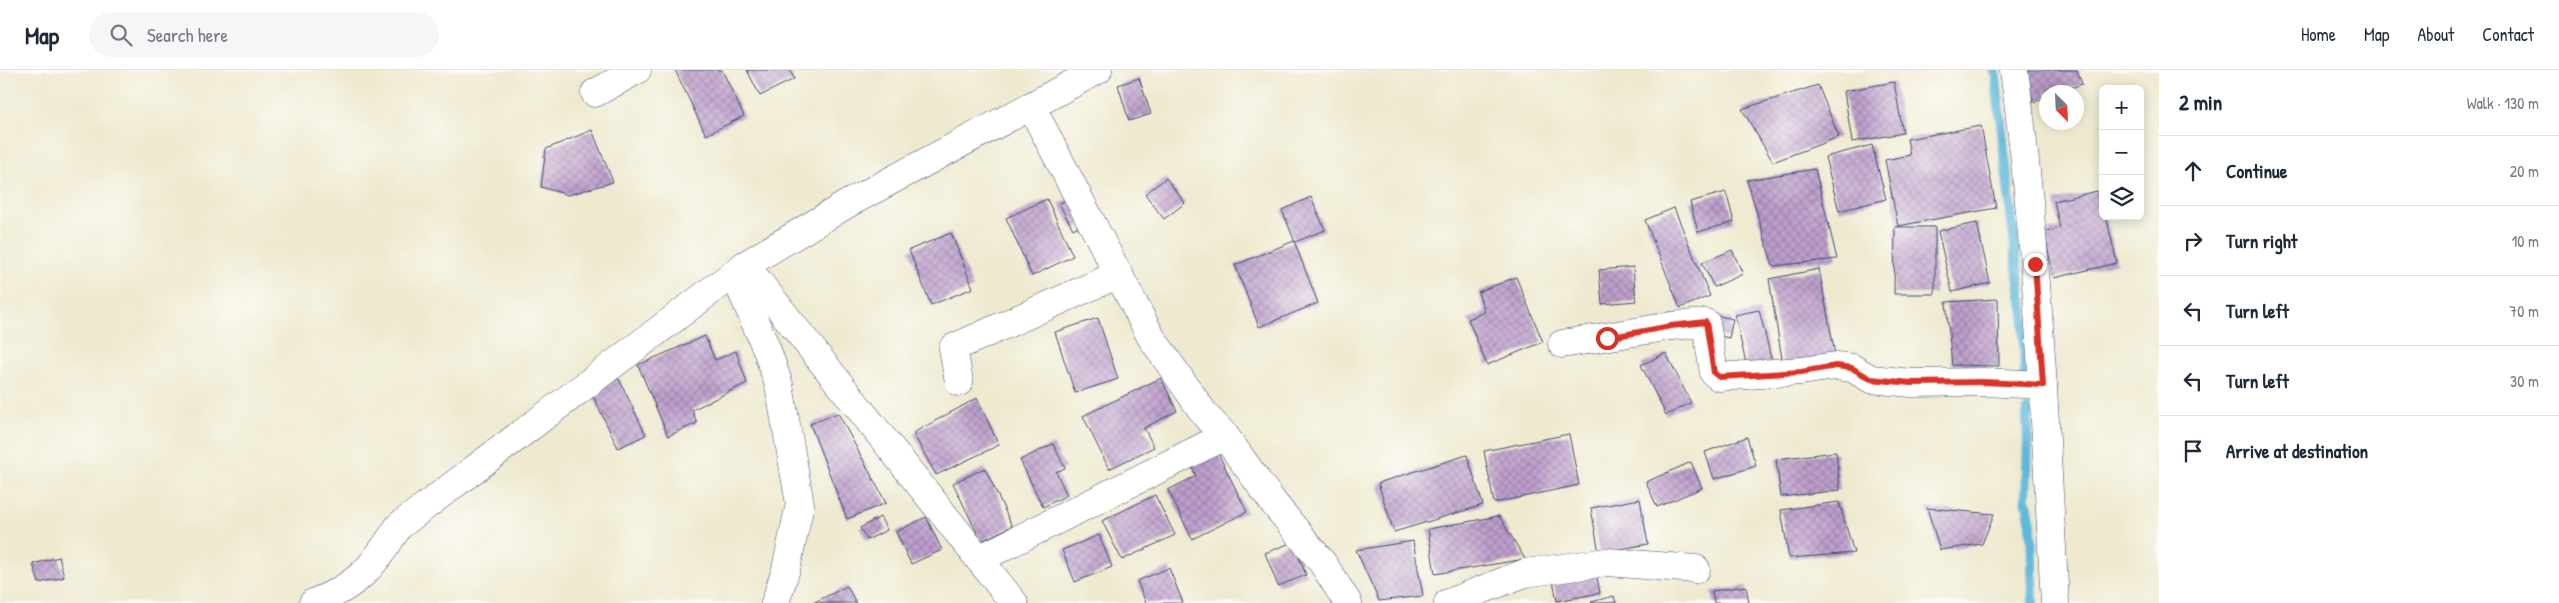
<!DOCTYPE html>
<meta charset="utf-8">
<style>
body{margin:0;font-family:"Patrick Hand",sans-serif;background:#f6f6f7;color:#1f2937}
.controls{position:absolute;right:15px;top:15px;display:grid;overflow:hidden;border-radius:8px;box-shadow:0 2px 12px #0003}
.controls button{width:45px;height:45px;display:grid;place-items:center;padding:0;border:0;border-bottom:1px solid #e0e1e3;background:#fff;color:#1f2937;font:25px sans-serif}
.compass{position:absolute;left:2039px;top:15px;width:45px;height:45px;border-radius:50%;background:#fff;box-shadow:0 2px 12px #0003;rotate:156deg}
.stop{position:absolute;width:15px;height:15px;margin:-11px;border:4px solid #d93025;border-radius:50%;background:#fff}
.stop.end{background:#d93025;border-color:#fff;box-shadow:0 1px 5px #0008}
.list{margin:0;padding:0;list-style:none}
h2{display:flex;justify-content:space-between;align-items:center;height:65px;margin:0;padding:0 20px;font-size:21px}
h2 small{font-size:16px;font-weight:400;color:#747a83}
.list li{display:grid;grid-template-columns:32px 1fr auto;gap:15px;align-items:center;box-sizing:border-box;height:70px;padding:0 20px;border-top:1px solid #e0e1e3}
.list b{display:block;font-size:19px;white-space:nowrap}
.list em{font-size:16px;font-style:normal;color:#747a83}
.icon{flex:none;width:28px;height:28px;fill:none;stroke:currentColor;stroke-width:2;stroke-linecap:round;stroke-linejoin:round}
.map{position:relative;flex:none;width:2159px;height:533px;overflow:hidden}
header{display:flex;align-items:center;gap:30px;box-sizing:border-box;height:70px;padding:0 25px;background:#fff;border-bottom:1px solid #e0e1e3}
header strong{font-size:24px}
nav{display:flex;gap:28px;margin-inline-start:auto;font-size:18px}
.search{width:350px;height:45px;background:#f6f6f7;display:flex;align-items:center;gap:12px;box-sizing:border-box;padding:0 18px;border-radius:28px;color:#747a83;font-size:19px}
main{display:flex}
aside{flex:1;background:#fff}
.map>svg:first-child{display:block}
</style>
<header>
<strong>Map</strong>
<div class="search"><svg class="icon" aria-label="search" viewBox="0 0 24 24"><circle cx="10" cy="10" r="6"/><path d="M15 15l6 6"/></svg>Search here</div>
<nav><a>Home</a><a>Map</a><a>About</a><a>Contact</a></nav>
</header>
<main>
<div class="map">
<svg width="2159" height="533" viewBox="0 0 2159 533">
<defs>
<pattern id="building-cross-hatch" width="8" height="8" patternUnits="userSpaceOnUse" patternTransform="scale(1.25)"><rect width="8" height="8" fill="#be9fcc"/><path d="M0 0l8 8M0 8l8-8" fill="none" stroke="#9a82a9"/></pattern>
</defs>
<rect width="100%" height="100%" fill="#fdfcf7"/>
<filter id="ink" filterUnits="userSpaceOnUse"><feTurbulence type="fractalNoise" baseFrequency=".02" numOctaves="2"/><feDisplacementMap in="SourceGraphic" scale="10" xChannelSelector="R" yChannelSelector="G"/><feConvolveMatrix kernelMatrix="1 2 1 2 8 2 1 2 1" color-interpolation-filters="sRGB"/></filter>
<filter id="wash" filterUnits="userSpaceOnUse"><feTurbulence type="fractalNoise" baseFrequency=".0096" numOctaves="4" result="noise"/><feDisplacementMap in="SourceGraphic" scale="20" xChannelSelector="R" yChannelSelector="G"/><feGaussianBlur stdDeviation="1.12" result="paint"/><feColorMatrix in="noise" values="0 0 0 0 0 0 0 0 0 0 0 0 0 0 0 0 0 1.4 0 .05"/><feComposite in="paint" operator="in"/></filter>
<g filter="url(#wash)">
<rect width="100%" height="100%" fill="#eee9cf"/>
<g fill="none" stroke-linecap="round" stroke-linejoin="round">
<g stroke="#5fb7dc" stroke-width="10">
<polyline points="1995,0 2018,205 2024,244 2025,312"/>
<polyline points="2027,340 2028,370 2026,428 2031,454 2033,533"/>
</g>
</g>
<g id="blocks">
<g fill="url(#building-cross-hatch)">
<polygon points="675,0 722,0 744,46 706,65"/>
<polygon points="747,0 790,0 794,9 760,26"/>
<polygon points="2022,0 2077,0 2082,14 2059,22 2046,22 2046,27 2034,32"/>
<polygon points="1139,8 1151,44 1129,51 1118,15"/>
<polygon points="1894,12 1903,63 1852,72 1844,21"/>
<polygon points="1818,15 1839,67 1773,92 1742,39"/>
<polygon points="1981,56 1996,138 1898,156 1885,90 1910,85 1907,69"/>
<polygon points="592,60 613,112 568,125 541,117 546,79"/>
<polygon points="1872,75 1886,129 1839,141 1825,87"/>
<polygon points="1815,99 1837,189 1773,196 1747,110"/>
<polygon points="1166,108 1185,133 1164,149 1145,124"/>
<polygon points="2097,121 2102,145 2106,146 2117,193 2054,208 2044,162 2060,158 2054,131"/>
<polygon points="1726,122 1734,152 1698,162 1690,132"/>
<polygon points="1073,126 1087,152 1073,159 1059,134"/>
<polygon points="1311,127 1325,160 1295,172 1282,140"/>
<polygon points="1047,129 1073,186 1032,206 1006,148"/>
<polygon points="1674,138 1710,226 1680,238 1645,150"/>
<polygon points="1977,153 1990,213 1952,222 1938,161"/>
<polygon points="1895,157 1935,157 1935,224 1894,224"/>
<polygon points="951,163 973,218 931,235 909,180"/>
<polygon points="1294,171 1318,233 1259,257 1235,195"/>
<polygon points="1732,180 1743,204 1714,217 1702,193"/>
<polygon points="1633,197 1636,231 1602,234 1599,200"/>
<polygon points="1819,199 1836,290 1783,295 1769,209"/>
<polygon points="1516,207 1543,272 1487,295 1468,249 1485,242 1478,222"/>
<polygon points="1998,229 1999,296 1952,295 1946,232"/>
<polygon points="1759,240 1772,292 1747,298 1735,245"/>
<polygon points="1715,245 1733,249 1729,268 1711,264"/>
<polygon points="1098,248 1118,309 1075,323 1055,262"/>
<polygon points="705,266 715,290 736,281 747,313 692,340 697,353 668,366 638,295"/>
<polygon points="1666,283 1691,333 1666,345 1641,295"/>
<polygon points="1161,308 1177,341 1144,358 1154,377 1109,399 1083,346"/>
<polygon points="619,309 646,365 618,378 591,322"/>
<polygon points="977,328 999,375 936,405 913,363"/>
<polygon points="838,343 886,433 847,449 810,354"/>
<polygon points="1569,364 1579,415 1494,433 1484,381"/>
<polygon points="1747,367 1756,396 1714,409 1705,382"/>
<polygon points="1053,374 1065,398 1056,402 1067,425 1043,437 1020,390"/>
<polygon points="1216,379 1247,442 1192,469 1168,420 1196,406 1190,392"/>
<polygon points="1836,382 1840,420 1781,427 1776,389"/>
<polygon points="1467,385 1483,435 1394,462 1378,413"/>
<polygon points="1691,392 1702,418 1657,437 1646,412"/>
<polygon points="985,398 1012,456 981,471 953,413"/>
<polygon points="1155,425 1175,465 1122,490 1102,451"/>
<polygon points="1640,429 1648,474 1599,483 1591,438"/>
<polygon points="1839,432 1854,483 1789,488 1781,440"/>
<polygon points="1927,438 1994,444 1982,474 1940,480"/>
<polygon points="1499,446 1525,489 1435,504 1428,459"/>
<polygon points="880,447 887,460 867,470 860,458"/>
<polygon points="926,447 942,480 911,494 896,462"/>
<polygon points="1099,465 1112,497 1075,512 1062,480"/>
<polygon points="1413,471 1423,526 1379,531 1356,480"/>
<polygon points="1293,472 1306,505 1278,516 1265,483"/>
<polygon points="59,487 64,507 39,513 33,494"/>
<polygon points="1595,497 1600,523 1557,531 1552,506"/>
<polygon points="1169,498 1183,533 1146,533 1137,511"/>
<polygon points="847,516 856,533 813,533"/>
<polygon points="1746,516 1749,533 1714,533 1712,521"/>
<polygon points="1614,526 1616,533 1592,533 1591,532"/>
</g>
</g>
</g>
<g filter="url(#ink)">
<use href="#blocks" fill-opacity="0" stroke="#3b4b6f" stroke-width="1"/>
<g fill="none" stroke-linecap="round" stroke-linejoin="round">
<g stroke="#3b4b6f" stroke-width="29">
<g id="street">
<polyline points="1098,0 1031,36 1151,267 1206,346 1225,366 1272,431 1322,492 1348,533"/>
<path d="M 2014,0 C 2038,177 2045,355 2055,533"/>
<polyline points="595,23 637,0"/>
<polyline points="745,195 1014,533"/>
<polyline points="745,195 740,217 767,280 779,315 800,434 786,499 775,533"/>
<polyline points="1562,274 1671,256 1706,253 1714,303 1719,307 1801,301 1836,296 1852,298 1871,309 1911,313 1983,312 2043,315"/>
<polyline points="959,312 953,278 1119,204"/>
<polyline points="979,489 1225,366"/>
<path d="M 313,533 C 360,515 373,496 399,456 L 745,195 L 849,133 L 1031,36"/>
<polyline points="1448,533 1525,503 1607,492 1696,499"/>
</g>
</g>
<use href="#street" stroke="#fff" stroke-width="28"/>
</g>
</g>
<g fill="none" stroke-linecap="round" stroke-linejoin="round" filter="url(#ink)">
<polyline stroke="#d93025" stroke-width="6" points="1607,268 1671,256 1706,252 1714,303 1719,307 1801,302 1836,296 1852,298 1871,309 1911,313 1983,312 2043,315 2035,194"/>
</g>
</svg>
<div class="controls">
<button>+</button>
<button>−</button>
<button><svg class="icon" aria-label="layers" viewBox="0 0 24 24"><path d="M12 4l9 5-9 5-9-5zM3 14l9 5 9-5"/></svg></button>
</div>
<svg class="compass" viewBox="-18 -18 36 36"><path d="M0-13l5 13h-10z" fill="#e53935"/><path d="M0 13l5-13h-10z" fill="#747a83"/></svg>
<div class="stop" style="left:1607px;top:268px"></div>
<div class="stop end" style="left:2035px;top:194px"></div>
</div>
<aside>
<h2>2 min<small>Walk · 130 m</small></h2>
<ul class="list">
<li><svg class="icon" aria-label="ahead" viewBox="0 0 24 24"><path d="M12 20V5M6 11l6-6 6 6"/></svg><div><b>Continue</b></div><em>20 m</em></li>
<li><svg class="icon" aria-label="right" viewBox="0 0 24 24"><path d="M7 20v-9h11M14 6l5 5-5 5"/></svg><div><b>Turn right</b></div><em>10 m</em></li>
<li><svg class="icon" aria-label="left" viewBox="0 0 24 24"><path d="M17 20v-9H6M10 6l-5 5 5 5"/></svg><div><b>Turn left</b></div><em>70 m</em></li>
<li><svg class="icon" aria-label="left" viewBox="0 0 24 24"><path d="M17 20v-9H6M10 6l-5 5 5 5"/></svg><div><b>Turn left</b></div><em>30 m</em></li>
<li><svg class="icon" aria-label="arrive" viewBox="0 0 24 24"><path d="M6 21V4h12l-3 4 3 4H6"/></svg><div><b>Arrive at destination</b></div></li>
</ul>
</aside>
</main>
